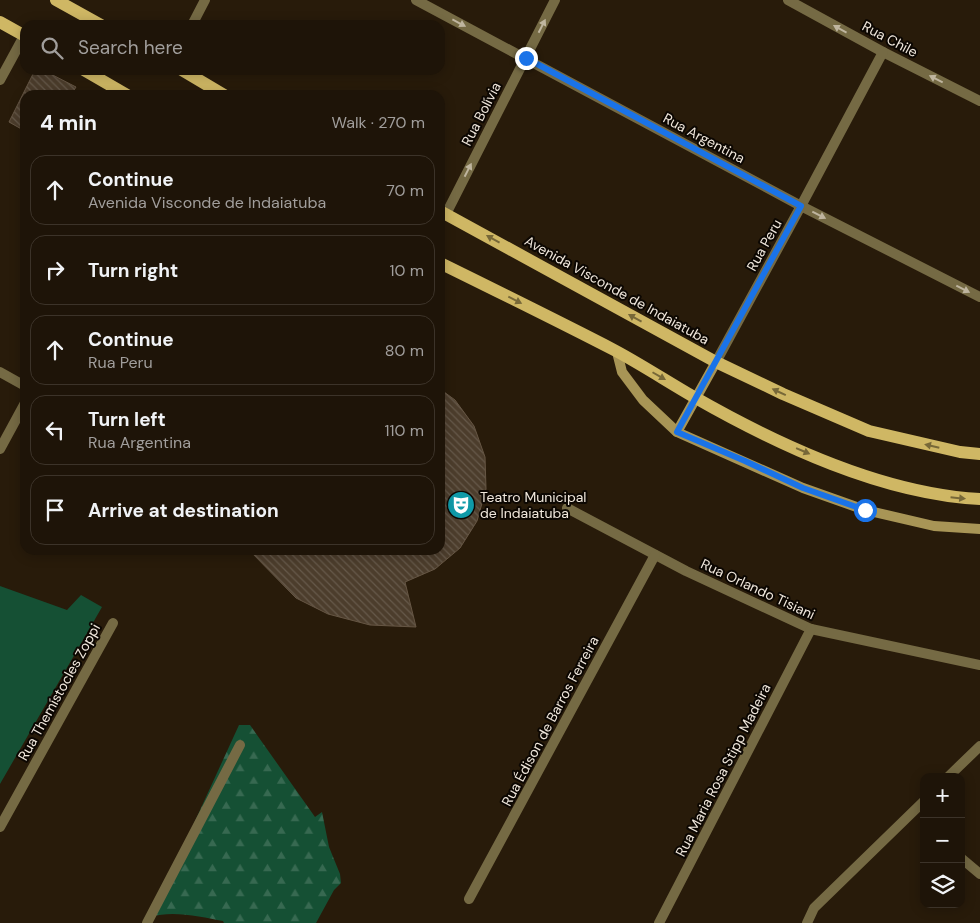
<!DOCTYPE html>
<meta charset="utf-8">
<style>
body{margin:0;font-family:"DM Sans",sans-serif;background:#2b2116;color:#f1f3f6}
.controls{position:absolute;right:15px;bottom:15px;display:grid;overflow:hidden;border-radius:10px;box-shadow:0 2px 12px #0003}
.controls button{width:45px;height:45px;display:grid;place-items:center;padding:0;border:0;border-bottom:1px solid #3c3329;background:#1e1408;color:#f1f3f6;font:25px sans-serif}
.stop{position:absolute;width:15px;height:15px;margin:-11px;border:4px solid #1a73e8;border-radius:50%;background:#fff}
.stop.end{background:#1a73e8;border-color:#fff;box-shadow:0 1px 5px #0008}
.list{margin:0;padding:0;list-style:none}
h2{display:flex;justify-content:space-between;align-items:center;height:65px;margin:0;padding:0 20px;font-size:21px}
h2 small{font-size:16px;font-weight:400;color:#a19e9c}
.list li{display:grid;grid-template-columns:32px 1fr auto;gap:15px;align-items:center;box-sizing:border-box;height:70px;margin:0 10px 10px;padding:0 10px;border:1px solid #3c3329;border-radius:15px}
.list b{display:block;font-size:19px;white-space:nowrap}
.list p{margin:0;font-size:16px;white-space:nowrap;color:#a19e9c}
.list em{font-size:16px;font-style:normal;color:#a19e9c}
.icon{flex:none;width:28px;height:28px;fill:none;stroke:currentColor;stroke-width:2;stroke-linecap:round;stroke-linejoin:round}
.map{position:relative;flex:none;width:980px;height:923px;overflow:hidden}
.search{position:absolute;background:#1e1408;box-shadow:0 2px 12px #0003;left:20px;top:20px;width:425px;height:55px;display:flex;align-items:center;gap:12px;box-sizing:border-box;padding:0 18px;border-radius:15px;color:#a19e9c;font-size:19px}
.panel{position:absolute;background:#1e1408;box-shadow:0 2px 12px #0003;left:20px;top:90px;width:425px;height:465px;border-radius:15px}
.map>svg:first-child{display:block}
</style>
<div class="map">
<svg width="980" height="923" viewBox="0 0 980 923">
<defs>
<pattern id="forest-firs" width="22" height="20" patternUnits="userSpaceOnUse" patternTransform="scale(1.25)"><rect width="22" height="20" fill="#155034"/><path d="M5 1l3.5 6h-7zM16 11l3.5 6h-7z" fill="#376951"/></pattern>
<pattern id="building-back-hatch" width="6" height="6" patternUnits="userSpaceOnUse" patternTransform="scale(1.25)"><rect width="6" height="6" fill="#4c3d2c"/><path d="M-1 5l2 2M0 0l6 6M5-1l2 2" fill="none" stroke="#66594a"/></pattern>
</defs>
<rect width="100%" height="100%" fill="#281b0a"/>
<polygon fill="#155034" points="0,586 67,610 81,595 102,607 0,784"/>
<path fill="url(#forest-firs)" d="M 239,725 L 250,725 L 315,817 L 322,812 L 329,847 L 340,874 L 341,883 L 334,890 L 316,923 L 224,923 L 223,921 C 202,917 172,910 151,917 Z"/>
<g fill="url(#building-back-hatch)" stroke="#665644">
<polygon points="35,70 43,70 76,87 71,95 25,95 25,131 9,122"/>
<polygon points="440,389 455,400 474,426 485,457 486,489 477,521 460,548 435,569 405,582 416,627 370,625 328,614 296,598 249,550 440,550"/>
</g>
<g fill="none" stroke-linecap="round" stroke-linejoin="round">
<g stroke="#756a44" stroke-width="10">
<polyline points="416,0 801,206 980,297"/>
<polyline points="788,0 883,52 980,101"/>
<polyline points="192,25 205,0"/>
<polyline points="0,80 24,36"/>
<polyline points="446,214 555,0"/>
<polyline points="716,362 801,206 883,52"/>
<polyline points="0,372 25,386"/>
<polyline points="0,449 25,403"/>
<polyline points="567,508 686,571 811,629 980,665"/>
<polyline points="948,777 980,746"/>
<polyline points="0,827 113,623"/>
<polyline points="961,858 980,874"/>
<polyline points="469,899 655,555"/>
<polyline points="147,923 240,745"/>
<polyline points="659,923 811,629"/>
<polyline points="807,923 814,908 924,801"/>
</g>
<g stroke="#a89556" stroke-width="10">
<polyline points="617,352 622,372 643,400 677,432 803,488 865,510 934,526 980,529"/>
<polyline points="677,432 716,362"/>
</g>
<g stroke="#cfb764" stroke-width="12">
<polyline points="56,0 101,25"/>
<polyline points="0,22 25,36"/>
<polyline points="84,70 127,95"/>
<polyline points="182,70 224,95"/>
<polyline points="440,211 716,362 783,394 869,431 960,452 980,454"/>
<path d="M 440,263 C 499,292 558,321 616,351 C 642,365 668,382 694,397 C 778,445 882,494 980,499"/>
</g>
</g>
<defs><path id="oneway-solid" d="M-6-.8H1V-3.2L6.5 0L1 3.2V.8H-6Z" transform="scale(1.25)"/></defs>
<g fill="#bfb59f">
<use href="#oneway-solid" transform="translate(459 23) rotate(28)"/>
<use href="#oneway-solid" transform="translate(542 26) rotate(-63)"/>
<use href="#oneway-solid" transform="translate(840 29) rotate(-151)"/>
<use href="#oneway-solid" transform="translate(936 79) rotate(-153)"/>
<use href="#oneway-solid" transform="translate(468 170) rotate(-63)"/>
<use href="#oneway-solid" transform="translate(819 215) rotate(27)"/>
<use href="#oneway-solid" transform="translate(963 289) rotate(27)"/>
</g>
<g fill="#776838">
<use href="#oneway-solid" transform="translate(493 239) rotate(-151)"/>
<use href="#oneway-solid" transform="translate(515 300) rotate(27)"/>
<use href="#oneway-solid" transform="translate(635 318) rotate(-151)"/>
<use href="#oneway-solid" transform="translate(659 376) rotate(30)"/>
<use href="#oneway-solid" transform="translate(779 392) rotate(-155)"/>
<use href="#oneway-solid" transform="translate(932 446) rotate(-167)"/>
<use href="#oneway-solid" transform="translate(803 451) rotate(23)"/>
<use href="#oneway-solid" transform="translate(958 498) rotate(6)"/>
</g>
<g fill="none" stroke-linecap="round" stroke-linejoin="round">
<polyline stroke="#1a73e8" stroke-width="6" points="526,58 801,206 677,432 745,461 803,488 865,510"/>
</g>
<defs>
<g id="theatre-disc" transform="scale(1.4375)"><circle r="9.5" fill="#0f9aa8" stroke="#0c0702"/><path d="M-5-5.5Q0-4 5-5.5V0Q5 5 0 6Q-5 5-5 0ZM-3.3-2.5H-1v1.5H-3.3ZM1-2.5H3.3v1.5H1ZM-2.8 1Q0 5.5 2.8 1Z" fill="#fff"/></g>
</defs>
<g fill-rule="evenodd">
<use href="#theatre-disc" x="461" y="505"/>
</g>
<g text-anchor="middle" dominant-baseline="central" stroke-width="4" stroke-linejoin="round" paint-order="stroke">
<g font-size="14" fill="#f0e7dc" stroke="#0c0702">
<text transform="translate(890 39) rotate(28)">Rua Chile</text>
<text transform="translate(481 114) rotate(-63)">Rua Bolívia</text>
<text transform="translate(704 138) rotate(28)">Rua Argentina</text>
<text transform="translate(764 245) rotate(-61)">Rua Peru</text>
<text transform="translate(617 290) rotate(29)">Avenida Visconde de Indaiatuba</text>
<text transform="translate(758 589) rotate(25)">Rua Orlando Tisiani</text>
<text transform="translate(59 692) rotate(-61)">Rua Themístocles Zoppi</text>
<text transform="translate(550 721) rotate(-62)">Rua Édison de Barros Ferreira</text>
<text transform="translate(723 770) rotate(-63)">Rua Maria Rosa Stipp Madeira</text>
</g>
<g font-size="14" fill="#f0e7dc" stroke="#0c0702" text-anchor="start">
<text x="480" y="497">Teatro Municipal<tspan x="480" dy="16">de Indaiatuba</tspan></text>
</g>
</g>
</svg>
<div class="controls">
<button>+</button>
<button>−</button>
<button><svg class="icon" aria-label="layers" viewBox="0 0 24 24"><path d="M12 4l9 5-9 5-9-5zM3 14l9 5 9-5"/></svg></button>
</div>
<div class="stop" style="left:865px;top:510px"></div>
<div class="stop end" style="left:526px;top:58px"></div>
<div class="search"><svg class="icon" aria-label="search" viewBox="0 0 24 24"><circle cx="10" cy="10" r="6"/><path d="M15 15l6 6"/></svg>Search here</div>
<section class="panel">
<h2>4 min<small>Walk · 270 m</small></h2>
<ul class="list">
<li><svg class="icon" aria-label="ahead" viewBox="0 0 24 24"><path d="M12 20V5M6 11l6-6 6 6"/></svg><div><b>Continue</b><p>Avenida Visconde de Indaiatuba</p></div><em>70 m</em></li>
<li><svg class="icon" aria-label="right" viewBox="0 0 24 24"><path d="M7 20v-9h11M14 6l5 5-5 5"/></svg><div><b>Turn right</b></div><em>10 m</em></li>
<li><svg class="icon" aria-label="ahead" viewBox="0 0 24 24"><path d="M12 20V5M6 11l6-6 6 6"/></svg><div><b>Continue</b><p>Rua Peru</p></div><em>80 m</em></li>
<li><svg class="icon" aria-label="left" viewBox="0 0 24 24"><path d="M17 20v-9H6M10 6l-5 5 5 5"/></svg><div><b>Turn left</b><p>Rua Argentina</p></div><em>110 m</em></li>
<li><svg class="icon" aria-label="arrive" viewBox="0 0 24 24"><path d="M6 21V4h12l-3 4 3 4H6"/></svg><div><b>Arrive at destination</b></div></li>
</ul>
</section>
</div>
